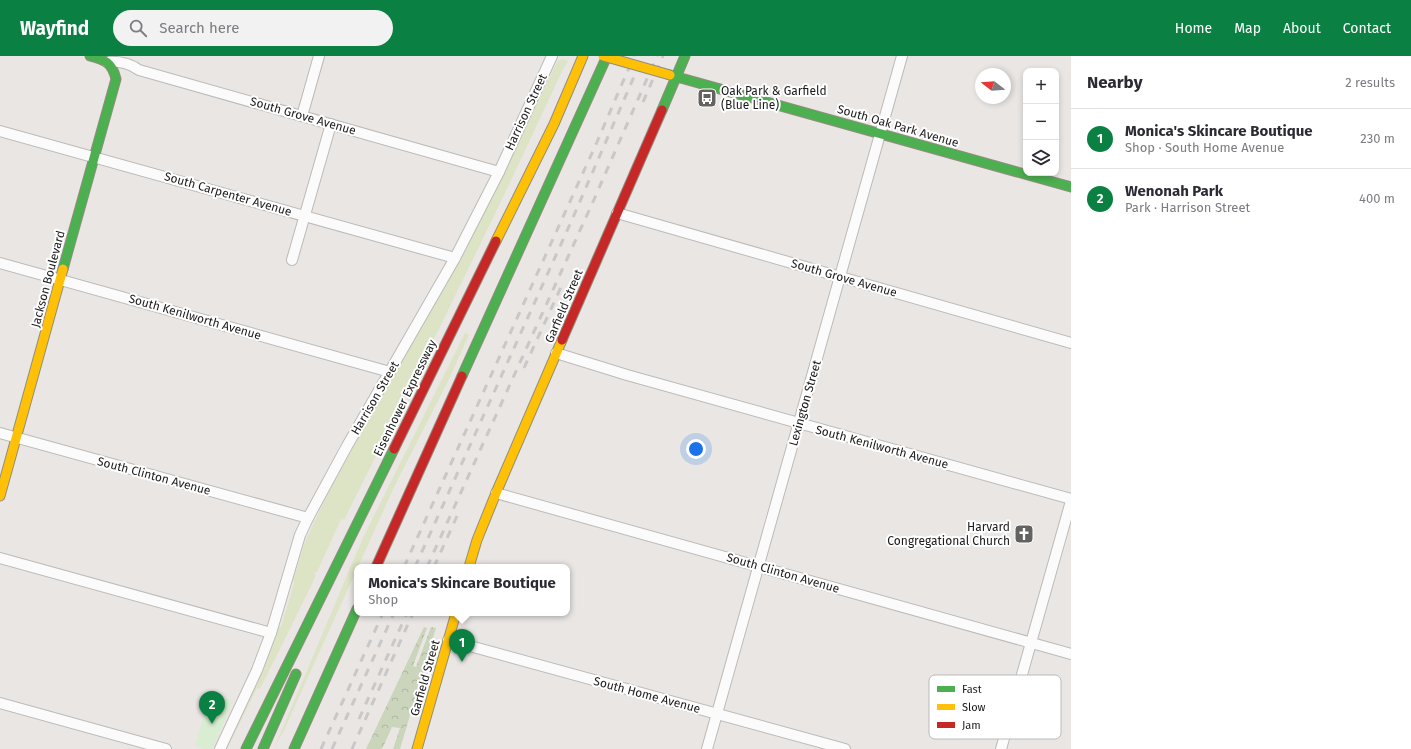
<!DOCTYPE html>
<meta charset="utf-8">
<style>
body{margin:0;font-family:"Fira Sans",sans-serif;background:#f2f2f3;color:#2b2b33}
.controls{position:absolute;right:12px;top:12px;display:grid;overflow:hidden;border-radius:8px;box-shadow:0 2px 6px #0003}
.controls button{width:36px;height:36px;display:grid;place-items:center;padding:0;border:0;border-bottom:1px solid #e1e1e2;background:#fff;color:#2b2b33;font:20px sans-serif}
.compass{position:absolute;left:975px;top:12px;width:36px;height:36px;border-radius:50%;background:#fff;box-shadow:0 2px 6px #0003;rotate:287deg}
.you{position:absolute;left:696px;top:393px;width:14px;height:14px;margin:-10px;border:3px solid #fff;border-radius:50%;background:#1a73e8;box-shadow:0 0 0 6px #1a73e833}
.badge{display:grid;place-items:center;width:26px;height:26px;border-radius:50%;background:#0b8043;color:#fff;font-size:13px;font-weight:700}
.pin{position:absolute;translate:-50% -33px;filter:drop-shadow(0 1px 2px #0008)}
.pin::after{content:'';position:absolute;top:21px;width:14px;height:12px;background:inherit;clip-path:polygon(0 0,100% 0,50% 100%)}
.popup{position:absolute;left:354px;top:508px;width:216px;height:52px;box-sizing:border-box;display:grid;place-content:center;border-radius:8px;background:#fff;filter:drop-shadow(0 1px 3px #0005);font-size:13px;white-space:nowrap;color:#7c7c81}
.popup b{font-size:15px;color:#2b2b33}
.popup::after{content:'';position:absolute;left:50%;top:100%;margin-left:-8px;border:8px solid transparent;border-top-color:#fff}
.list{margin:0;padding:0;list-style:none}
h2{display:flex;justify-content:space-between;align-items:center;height:52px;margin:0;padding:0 16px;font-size:17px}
h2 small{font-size:13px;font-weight:400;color:#7c7c81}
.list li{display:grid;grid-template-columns:26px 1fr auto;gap:12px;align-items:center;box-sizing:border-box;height:60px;padding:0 16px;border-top:1px solid #e1e1e2}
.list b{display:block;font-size:15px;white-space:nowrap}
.list p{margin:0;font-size:13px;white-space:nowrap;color:#7c7c81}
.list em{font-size:13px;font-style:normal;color:#7c7c81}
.icon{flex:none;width:22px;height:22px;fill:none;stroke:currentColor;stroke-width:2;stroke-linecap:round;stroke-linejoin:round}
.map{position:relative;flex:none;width:1071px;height:693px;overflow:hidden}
header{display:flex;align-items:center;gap:24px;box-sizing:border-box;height:56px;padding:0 20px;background:#0b8043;color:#fff}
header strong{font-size:19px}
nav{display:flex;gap:22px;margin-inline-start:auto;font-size:14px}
.search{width:280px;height:36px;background:#f2f2f3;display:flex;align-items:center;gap:10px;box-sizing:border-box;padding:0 14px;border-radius:22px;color:#7c7c81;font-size:15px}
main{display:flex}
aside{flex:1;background:#fff}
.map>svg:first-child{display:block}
</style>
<header>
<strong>Wayfind</strong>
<div class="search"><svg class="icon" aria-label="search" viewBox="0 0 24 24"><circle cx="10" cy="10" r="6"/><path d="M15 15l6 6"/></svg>Search here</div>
<nav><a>Home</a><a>Map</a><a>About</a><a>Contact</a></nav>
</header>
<main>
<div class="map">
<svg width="1071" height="693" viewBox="0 0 1071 693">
<defs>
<pattern id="forest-crowns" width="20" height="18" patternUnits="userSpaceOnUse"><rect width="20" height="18" fill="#cbd5bb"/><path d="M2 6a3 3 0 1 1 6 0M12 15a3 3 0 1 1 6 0" fill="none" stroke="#aeb6a0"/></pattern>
</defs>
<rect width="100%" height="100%" fill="#e9e6e4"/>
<g fill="#dde3c5">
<path d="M 563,3 L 568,5 L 562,15 C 493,166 418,315 344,464 L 341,463 L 317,516 L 315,516 L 314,518 L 316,519 L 311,530 L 260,633 L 257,632 L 227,693 L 225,693 L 254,633 L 278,571 L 281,571 L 294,528 L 294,526 L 293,525 L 305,486 L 331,431 L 493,139 L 557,6 L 560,4 Z"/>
<polygon points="465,277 469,279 448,325 395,429 284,674 274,693 362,484"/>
</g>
<polygon fill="url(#forest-crowns)" points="424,571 427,572 413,610 416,611 431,571 436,572 400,693 393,693 400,672 392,671 383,691 381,693 366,693"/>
<polygon fill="#d8edd1" points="210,639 233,645 212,693 205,693 195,690"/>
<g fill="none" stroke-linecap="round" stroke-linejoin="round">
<g stroke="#bcbbba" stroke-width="12">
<g id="street">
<path d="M 107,6 C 120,5 129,7 139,14 L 499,116"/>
<polyline points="302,60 319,0"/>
<polyline points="0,75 455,202"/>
<polyline points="617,157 1071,287"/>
<polyline points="292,204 331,68"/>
<polyline points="0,207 390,316"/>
<polyline points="556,297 627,319 1071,443"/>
<polyline points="0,377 308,462"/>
<polyline points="496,437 1071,598"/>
<polyline points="0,502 271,577"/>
<polyline points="448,584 845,693"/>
<polyline points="0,647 166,693"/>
<polyline points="220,693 257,614 271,577 300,479 308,462 347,390 455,202 499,116 552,0"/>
<polyline points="707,693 902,0"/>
<polyline points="1001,693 1071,445"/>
</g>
</g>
<g stroke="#918d7e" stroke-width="11">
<g id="fast">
<polyline points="670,19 1071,131"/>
<polyline points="662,54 685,0"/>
<path d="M 63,213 L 116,23 C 112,6 105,4 90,0"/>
<polyline points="462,320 607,0"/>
<polyline points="246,693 394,393"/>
<polyline points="263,693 296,618"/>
<polyline points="294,693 357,553"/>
</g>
</g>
<g stroke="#918d7e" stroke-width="11">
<g id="slow">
<polyline points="496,185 554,68 583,0"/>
<polyline points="0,440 63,213"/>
<polyline points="469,511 477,484 496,437 562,284"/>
<polyline points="417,693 456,557"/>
</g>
</g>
<g stroke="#918d7e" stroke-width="11">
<g id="jam">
<polyline points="562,284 662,54"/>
<polyline points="394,393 496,185"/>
<polyline points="376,511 462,320"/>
</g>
</g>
<use href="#street" stroke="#fcfbfb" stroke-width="10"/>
<use href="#fast" stroke="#4caf50" stroke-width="9"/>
<use href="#slow" stroke="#ffc107" stroke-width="9"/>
<use href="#jam" stroke="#c62828" stroke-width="9"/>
<g stroke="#c9c8c8" stroke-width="3" stroke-dasharray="8 8" stroke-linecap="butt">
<polyline points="643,46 663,0"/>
<polyline points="524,312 562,229"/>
<polyline points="404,511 597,86 634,0"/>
<polyline points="415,511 571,166 643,0"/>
<polyline points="427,511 592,148 657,0"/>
<polyline points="434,511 457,460"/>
<polyline points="359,663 407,557"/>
<polyline points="321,693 383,557"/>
<polyline points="332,693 394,557"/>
<polyline points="352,693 413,557"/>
</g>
<g stroke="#918d7e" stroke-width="11" stroke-linecap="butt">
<polyline id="slow-bridge" points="603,0 670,19"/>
</g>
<use href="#slow-bridge" stroke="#ffc107" stroke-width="9"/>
</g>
<defs>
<g id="bus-square" transform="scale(1)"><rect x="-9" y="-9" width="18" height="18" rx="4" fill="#636261" stroke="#fff"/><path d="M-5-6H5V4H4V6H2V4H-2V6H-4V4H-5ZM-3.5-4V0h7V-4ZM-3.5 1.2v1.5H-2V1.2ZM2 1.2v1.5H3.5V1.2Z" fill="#fff"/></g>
<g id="church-square" transform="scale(1)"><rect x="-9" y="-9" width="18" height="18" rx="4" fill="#636261" stroke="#fff"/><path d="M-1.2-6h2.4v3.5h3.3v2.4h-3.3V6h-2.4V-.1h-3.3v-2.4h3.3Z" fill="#fff"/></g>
</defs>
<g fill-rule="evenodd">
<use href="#bus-square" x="707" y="42"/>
<use href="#church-square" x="1024" y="478"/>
</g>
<g text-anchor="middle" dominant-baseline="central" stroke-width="4" stroke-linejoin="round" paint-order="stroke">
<g font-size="12" fill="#1b1b1b" stroke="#fff" text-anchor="start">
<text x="721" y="35">Oak Park &amp; Garfield<tspan x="721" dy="14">(Blue Line)</tspan></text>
<text x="1010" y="471" text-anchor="end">Harvard<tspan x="1010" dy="14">Congregational Church</tspan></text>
</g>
<g font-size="12" fill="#1b1b1b" stroke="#fff">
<text transform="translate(526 56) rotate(-65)">Harrison Street</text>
<text transform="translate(303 60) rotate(16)">South Grove Avenue</text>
<text transform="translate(898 70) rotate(16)">South Oak Park Avenue</text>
<text transform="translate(228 138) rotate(16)">South Carpenter Avenue</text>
<text transform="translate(844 222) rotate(16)">South Grove Avenue</text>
<text transform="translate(48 223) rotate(-75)">Jackson Boulevard</text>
<text transform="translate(564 250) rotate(-67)">Garfield Street</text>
<text transform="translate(195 261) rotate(16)">South Kenilworth Avenue</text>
<text transform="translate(375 342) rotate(-60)">Harrison Street</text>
<text transform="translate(405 342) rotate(-64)">Eisenhower Expressway</text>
<text transform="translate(805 347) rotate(-74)">Lexington Street</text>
<text transform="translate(882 391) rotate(15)">South Kenilworth Avenue</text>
<text transform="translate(154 420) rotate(15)">South Clinton Avenue</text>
<text transform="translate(783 517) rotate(16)">South Clinton Avenue</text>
<text transform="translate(425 622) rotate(-74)">Garfield Street</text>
<text transform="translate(647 639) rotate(15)">South Home Avenue</text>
</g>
</g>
<rect x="929" y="619" width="132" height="64" rx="6" fill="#fff" stroke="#bbb" stroke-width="1"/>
<rect x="937" y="630" width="18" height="6" fill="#4caf50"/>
<rect x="937" y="648" width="18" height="6" fill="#ffc107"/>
<rect x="937" y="666" width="18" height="6" fill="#c62828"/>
<g font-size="11" fill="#1b1b1b">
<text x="962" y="637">Fast</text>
<text x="962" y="655">Slow</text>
<text x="962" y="673">Jam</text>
</g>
</svg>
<div class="controls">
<button>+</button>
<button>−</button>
<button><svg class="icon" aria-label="layers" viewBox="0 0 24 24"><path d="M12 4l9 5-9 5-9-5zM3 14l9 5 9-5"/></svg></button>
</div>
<svg class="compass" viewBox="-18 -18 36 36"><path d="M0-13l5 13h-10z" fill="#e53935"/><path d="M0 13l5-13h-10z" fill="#7c7c81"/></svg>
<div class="you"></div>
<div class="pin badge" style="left:462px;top:606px">1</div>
<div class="popup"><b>Monica's Skincare Boutique</b>Shop</div>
<div class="pin badge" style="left:212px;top:668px">2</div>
</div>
<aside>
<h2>Nearby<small>2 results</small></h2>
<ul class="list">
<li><span class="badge">1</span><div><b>Monica's Skincare Boutique</b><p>Shop · South Home Avenue</p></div><em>230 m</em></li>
<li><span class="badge">2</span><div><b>Wenonah Park</b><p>Park · Harrison Street</p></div><em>400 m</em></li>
</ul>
</aside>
</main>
